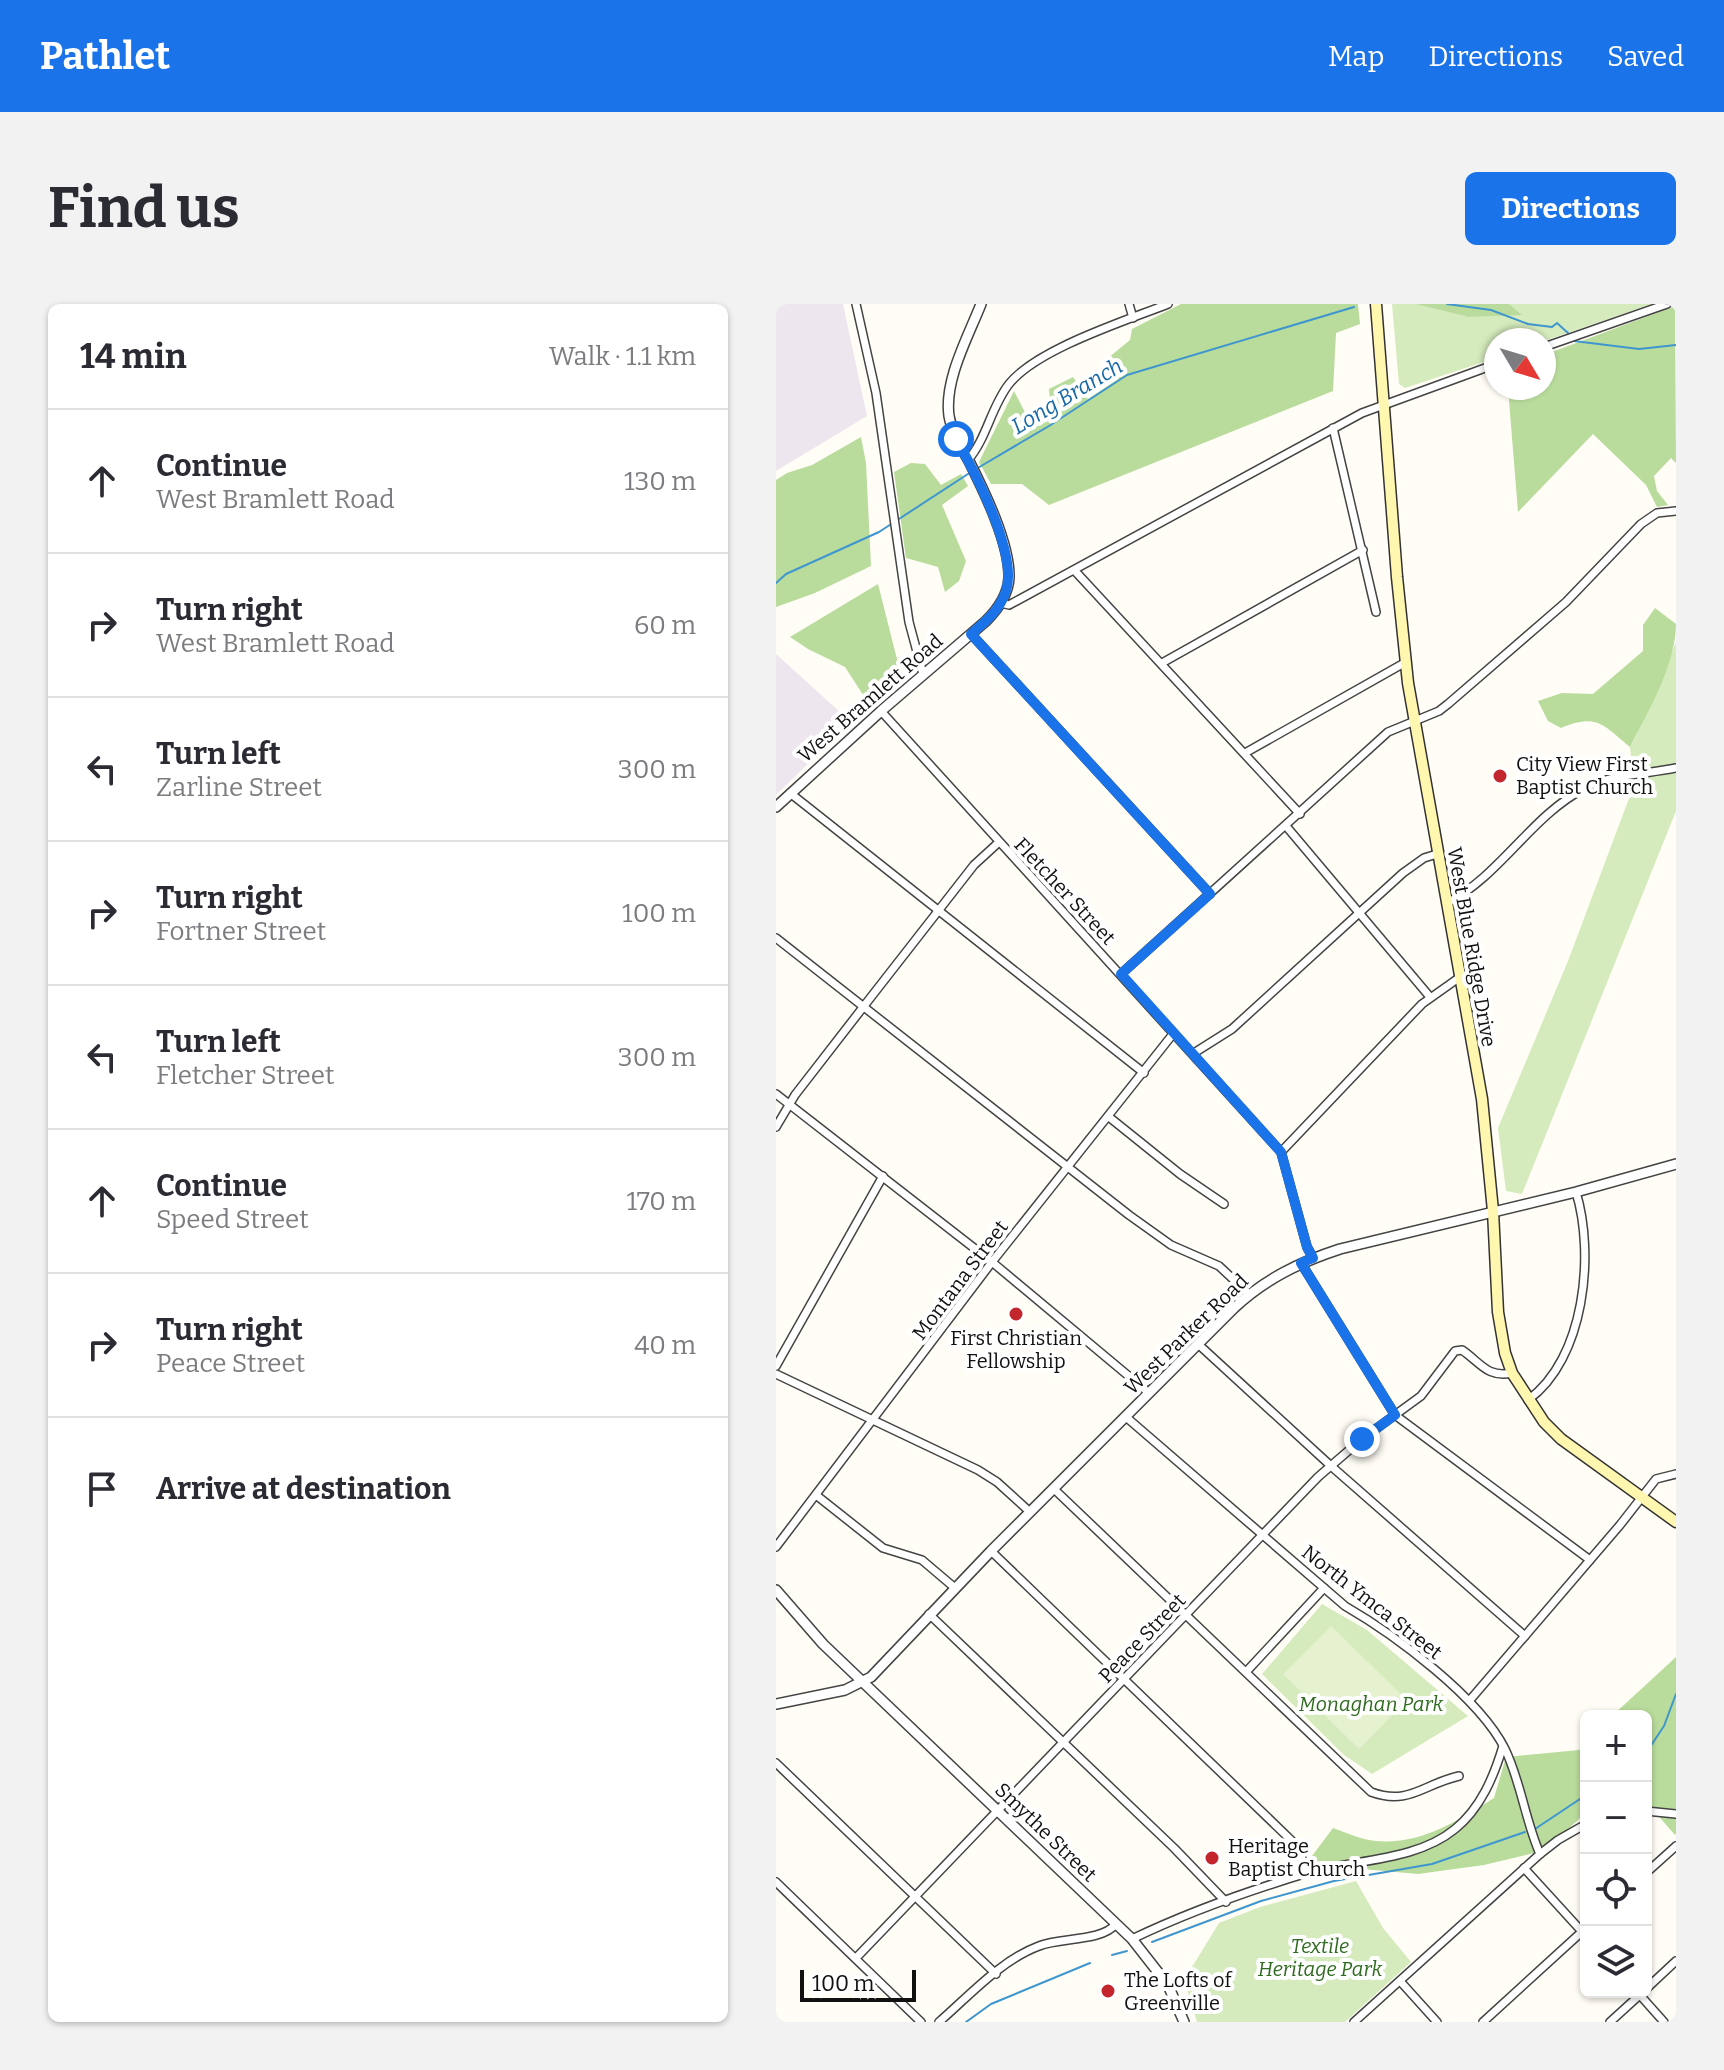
<!DOCTYPE html>
<meta charset="utf-8">
<style>
body{margin:0;font-family:Bitter,serif;background:#f2f2f3;color:#2b2b33}
.controls{position:absolute;right:24px;bottom:24px;display:grid;overflow:hidden;border-radius:12px;box-shadow:0 2px 6px #0004}
.controls button{width:72px;height:72px;display:grid;place-items:center;padding:0;border:0;border-bottom:2px solid #e1e1e2;background:#fff;color:#2b2b33;font:40px sans-serif}
.compass{position:absolute;left:708px;top:24px;width:72px;height:72px;border-radius:50%;background:#fff;box-shadow:0 2px 6px #0004;rotate:128deg}
.scale{position:absolute;left:24px;bottom:20px;width:116px;box-sizing:border-box;padding-left:8px;border:4px solid #111;border-top:0;font-size:22px;line-height:28px;white-space:nowrap;color:#111;-webkit-text-stroke:6px #fff;paint-order:stroke}
.stop{position:absolute;width:24px;height:24px;margin:-18px;border:6px solid #1a73e8;border-radius:50%;background:#fff}
.stop.end{background:#1a73e8;border-color:#fff;box-shadow:0 2px 8px #0008}
.list{margin:0;padding:0;list-style:none}
h2{display:flex;justify-content:space-between;align-items:center;height:104px;margin:0;padding:0 32px;font-size:34px}
h2 small{font-size:26px;font-weight:400;color:#7c7c81}
.list li{display:grid;grid-template-columns:52px 1fr auto;gap:24px;align-items:center;box-sizing:border-box;height:144px;padding:0 32px;border-top:2px solid #e1e1e2}
.list b{display:block;font-size:30px;white-space:nowrap}
.list p{margin:0;font-size:26px;white-space:nowrap;color:#7c7c81}
.list em{font-size:26px;font-style:normal;color:#7c7c81}
.icon{flex:none;width:44px;height:44px;fill:none;stroke:currentColor;stroke-width:2;stroke-linecap:round;stroke-linejoin:round}
.map{position:relative;flex:none;width:900px;height:1718px;overflow:hidden;border-radius:12px}
header{display:flex;align-items:center;gap:48px;box-sizing:border-box;height:112px;padding:0 40px;background:#1a73e8;color:#fff}
header strong{font-size:38px}
nav{display:flex;gap:44px;margin-inline-start:auto;font-size:28px}
.intro{display:flex;align-items:center;justify-content:space-between;box-sizing:border-box;height:192px;padding:0 48px}
h1{margin:0;font-size:56px}
.button{padding:20px 36px;border-radius:12px;background:#1a73e8;color:#fff;font-size:28px;font-weight:700}
main{display:flex;gap:48px;padding:0 48px}
aside{flex:1;background:#fff;border-radius:12px;box-shadow:0 2px 6px #0004}
.map>svg:first-child{display:block}
</style>
<header>
<strong>Pathlet</strong>
<nav><a>Map</a><a>Directions</a><a>Saved</a></nav>
</header>
<div class="intro"><h1>Find us</h1><a class="button">Directions</a></div>
<main>
<aside>
<h2>14 min<small>Walk · 1.1 km</small></h2>
<ul class="list">
<li><svg class="icon" aria-label="ahead" viewBox="0 0 24 24"><path d="M12 20V5M6 11l6-6 6 6"/></svg><div><b>Continue</b><p>West Bramlett Road</p></div><em>130 m</em></li>
<li><svg class="icon" aria-label="right" viewBox="0 0 24 24"><path d="M7 20v-9h11M14 6l5 5-5 5"/></svg><div><b>Turn right</b><p>West Bramlett Road</p></div><em>60 m</em></li>
<li><svg class="icon" aria-label="left" viewBox="0 0 24 24"><path d="M17 20v-9H6M10 6l-5 5 5 5"/></svg><div><b>Turn left</b><p>Zarline Street</p></div><em>300 m</em></li>
<li><svg class="icon" aria-label="right" viewBox="0 0 24 24"><path d="M7 20v-9h11M14 6l5 5-5 5"/></svg><div><b>Turn right</b><p>Fortner Street</p></div><em>100 m</em></li>
<li><svg class="icon" aria-label="left" viewBox="0 0 24 24"><path d="M17 20v-9H6M10 6l-5 5 5 5"/></svg><div><b>Turn left</b><p>Fletcher Street</p></div><em>300 m</em></li>
<li><svg class="icon" aria-label="ahead" viewBox="0 0 24 24"><path d="M12 20V5M6 11l6-6 6 6"/></svg><div><b>Continue</b><p>Speed Street</p></div><em>170 m</em></li>
<li><svg class="icon" aria-label="right" viewBox="0 0 24 24"><path d="M7 20v-9h11M14 6l5 5-5 5"/></svg><div><b>Turn right</b><p>Peace Street</p></div><em>40 m</em></li>
<li><svg class="icon" aria-label="arrive" viewBox="0 0 24 24"><path d="M6 21V4h12l-3 4 3 4H6"/></svg><div><b>Arrive at destination</b></div></li>
</ul>
</aside>
<div class="map">
<svg width="900" height="1718" viewBox="0 0 900 1718">
<rect width="100%" height="100%" fill="#fffdf5"/>
<g fill="#eee6ef">
<polygon points="0,0 67,0 91,112 0,167"/>
<polygon points="0,350 75,418 0,491"/>
</g>
<g fill="#d5ebbd">
<polygon points="616,0 639,0 692,13 744,10 733,0 876,0 768,37 720,36 720,54 629,84 623,80"/>
<polygon points="900,338 900,507 746,890 730,887 722,824 792,657 858,481 854,443 873,406"/>
<polygon points="546,1300 591,1326 692,1412 596,1470 568,1451 486,1370"/>
<polygon points="580,1577 607,1624 635,1658 569,1718 421,1718 408,1676 443,1619 484,1603"/>
</g>
<g fill="#b9dc9c">
<polygon points="405,0 582,0 584,20 560,29 557,87 273,201 246,180 215,180 203,158 238,87 253,116 275,105 273,85 297,73 312,95 342,75 332,54 354,36 356,25"/>
<polygon points="639,0 733,0 746,11 692,13"/>
<polygon points="899,2 900,159 895,154 878,172 881,187 892,201 881,203 870,181 817,130 742,208 732,84 768,84 768,51"/>
<polygon points="85,133 90,159 95,262 39,289 0,303 0,176 11,169 36,161"/>
<polygon points="135,159 149,160 165,181 185,170 192,182 166,201 190,257 183,277 169,288 162,263 130,254 118,168"/>
<polygon points="102,280 126,375 91,397 69,363 32,345 14,333"/>
<path d="M 879,304 L 900,320 C 900,360 872,408 854,443 C 827,421 821,409 785,424 L 772,417 L 762,397 L 786,389 L 817,390 L 867,347 L 867,321 Z"/>
<polygon points="900,1353 900,1530 899,1531 878,1507 870,1512 870,1412 836,1412"/>
<path d="M 810,1439 L 810,1509 L 767,1547 L 708,1561 L 642,1570 L 530,1560 L 557,1524 C 571,1529 586,1536 600,1537 C 644,1541 682,1517 718,1494 L 730,1453 L 803,1446 Z"/>
</g>
<polygon fill="#e6f2cf" points="555,1322 631,1396 583,1445 507,1370"/>
<g fill="none" stroke-linecap="round" stroke-linejoin="round">
<g stroke="#3f96cf" stroke-width="2">
<polyline points="671,0 715,6 752,20 776,23 781,19 792,29"/>
<polyline points="798,37 863,45 900,41"/>
<polyline points="200,165 273,122 351,71 578,3"/>
<polyline points="0,279 10,270 103,228 195,168"/>
<polyline points="870,1449 888,1422 900,1390"/>
<polyline points="759,1525 810,1491"/>
<polyline points="376,1638 485,1597 558,1577 656,1560 749,1528"/>
<polyline points="336,1651 351,1647"/>
<polyline points="190,1718 215,1700 314,1659"/>
</g>
<g stroke="#444" stroke-width="10">
<g id="minor">
<polyline points="80,0 100,89 133,318 147,370"/>
<polyline points="353,0 357,14"/>
<polyline points="768,43 891,0"/>
<polyline points="557,124 600,308"/>
<path d="M 192,156 C 211,134 215,103 233,80 C 261,45 349,17 392,0"/>
<polyline points="299,267 524,510"/>
<polyline points="225,299 233,301 586,109 720,60"/>
<polyline points="195,330 434,590"/>
<polyline points="386,359 587,246"/>
<polyline points="105,407 505,848 531,943 537,954"/>
<polyline points="469,449 630,358"/>
<polyline points="14,489 368,769"/>
<polyline points="510,522 654,693"/>
<path d="M 671,599 C 725,571 755,512 809,484 C 836,470 871,470 900,464"/>
<polyline points="0,634 353,911 395,941 443,962 473,990"/>
<polyline points="345,670 612,428 663,407 672,400 790,298 865,220 881,209 900,207"/>
<polyline points="418,749 456,725 627,569 648,554 661,550"/>
<polyline points="0,790 216,958 373,1089"/>
<polyline points="333,813 404,870 448,900"/>
<polyline points="0,823 19,791 88,702 198,561 222,539"/>
<polyline points="505,848 646,700 684,673"/>
<polyline points="525,959 619,1111 814,1256"/>
<polyline points="422,1040 555,1162 749,1332"/>
<polyline points="0,1062 107,872"/>
<polyline points="0,1070 202,1166 221,1178 254,1208"/>
<path d="M 752,1096 C 809,1055 819,950 800,888"/>
<path d="M 350,1113 L 569,1302 C 619,1331 703,1393 729,1445 C 745,1478 749,1516 764,1550"/>
<path d="M 278,1185 L 595,1488 C 633,1502 647,1480 683,1472"/>
<polyline points="40,1191 107,1244 146,1256 179,1284"/>
<polyline points="0,1243 216,958 397,730"/>
<polyline points="215,1247 516,1537 523,1546 531,1569"/>
<polyline points="153,1310 398,1544 450,1598"/>
<polyline points="470,1368 548,1284"/>
<polyline points="694,1396 844,1221 880,1175 900,1170"/>
<polyline points="0,1459 220,1670"/>
<polyline points="870,1507 900,1510"/>
<polyline points="748,1564 810,1632"/>
<polyline points="870,1569 900,1542"/>
<polyline points="0,1578 145,1718"/>
<path d="M 356,1635 C 408,1610 472,1587 528,1570 C 576,1555 639,1558 679,1525 C 705,1504 718,1472 727,1442"/>
<path d="M 80,1654 L 542,1173 L 586,1135 L 645,1092 L 679,1047 L 686,1046 C 705,1059 711,1074 736,1069"/>
<polyline points="624,1677 661,1718"/>
<polyline points="870,1685 900,1657"/>
<polyline points="863,1690 888,1718"/>
<path d="M 163,1718 C 193,1692 225,1656 263,1642 C 285,1633 325,1638 340,1620"/>
<polyline points="578,1718 764,1550 782,1536 810,1520"/>
<polyline points="707,1718 810,1624"/>
<polyline points="834,1718 867,1688"/>
</g>
</g>
<g stroke="#444" stroke-width="12">
<g id="tertiary">
<path d="M 0,503 L 105,407 L 210,317 C 221,306 232,291 233,274 C 234,240 208,187 193,157 C 185,143 176,129 173,112 C 168,76 192,33 205,0"/>
<polyline points="0,1286 47,1340 356,1635 392,1681 408,1718"/>
<path d="M 0,1400 L 69,1386 L 95,1373 L 215,1247 L 458,1004 C 489,975 524,958 564,945 L 800,888 L 900,860"/>
</g>
</g>
<g stroke="#333" stroke-width="13">
<polyline id="secondary" points="600,0 621,273 632,379 706,795 717,907 722,1008 729,1049 736,1069 768,1118 785,1135 900,1218"/>
</g>
<use href="#minor" stroke="#fff" stroke-width="7"/>
<use href="#tertiary" stroke="#fff" stroke-width="9"/>
<use href="#secondary" stroke="#fff6b0" stroke-width="10"/>
</g>
<g fill="none" stroke-linecap="round" stroke-linejoin="round">
<path stroke="#1a73e8" stroke-width="10" d="M 180,135 C 199,168 242,250 230,287 C 224,306 209,318 195,330 L 434,590 L 345,670 L 505,848 L 531,943 L 537,954 L 525,959 L 619,1111 L 586,1135"/>
</g>
<g fill="#c4262e" stroke="#fff" stroke-width="3">
<circle cx="724" cy="472" r="8"/>
<circle cx="240" cy="1010" r="8"/>
<circle cx="436" cy="1554" r="8"/>
<circle cx="332" cy="1687" r="8"/>
</g>
<g text-anchor="middle" dominant-baseline="central" stroke-width="8" stroke-linejoin="round" paint-order="stroke">
<g font-size="20" fill="#111" stroke="#fff">
<text transform="translate(94 394) rotate(-41)">West Bramlett Road</text>
<text transform="translate(289 587) rotate(47)">Fletcher Street</text>
<text transform="translate(696 643) rotate(80)">West Blue Ridge Drive</text>
<text transform="translate(184 976) rotate(-53)">Montana Street</text>
<text transform="translate(410 1030) rotate(-44)">West Parker Road</text>
<text transform="translate(596 1298) rotate(38)">North Ymca Street</text>
<text transform="translate(366 1334) rotate(-46)">Peace Street</text>
<text transform="translate(270 1528) rotate(44)">Smythe Street</text>
</g>
<g font-size="20" fill="#111" stroke="#fff" text-anchor="start">
<text x="740" y="460">City View First<tspan x="740" dy="23">Baptist Church</tspan></text>
<text x="240" y="1034" text-anchor="middle">First Christian<tspan x="240" dy="23">Fellowship</tspan></text>
<text x="452" y="1542">Heritage<tspan x="452" dy="23">Baptist Church</tspan></text>
<text x="348" y="1676">The Lofts of<tspan x="348" dy="23">Greenville</tspan></text>
</g>
<g font-size="20" font-style="italic" fill="#2f6b1f" stroke="#fff">
<text x="595" y="1400">Monaghan Park</text>
<text x="544" y="1642">Textile<tspan x="544" dy="23">Heritage Park</tspan></text>
</g>
<g font-size="22" font-style="italic" fill="#1768a6" stroke="#fff">
<text transform="translate(291 92) rotate(-31)">Long Branch</text>
</g>
</g>
</svg>
<div class="controls">
<button>+</button>
<button>−</button>
<button><svg class="icon" aria-label="locate" viewBox="0 0 24 24"><circle cx="12" cy="12" r="6"/><path d="M12 2v4M12 18v4M2 12h4M18 12h4"/></svg></button>
<button><svg class="icon" aria-label="layers" viewBox="0 0 24 24"><path d="M12 4l9 5-9 5-9-5zM3 14l9 5 9-5"/></svg></button>
</div>
<svg class="compass" viewBox="-18 -18 36 36"><path d="M0-13l5 13h-10z" fill="#e53935"/><path d="M0 13l5-13h-10z" fill="#7c7c81"/></svg>
<div class="scale">100 m</div>
<div class="stop" style="left:180px;top:135px"></div>
<div class="stop end" style="left:586px;top:1135px"></div>
</div>
</main>
